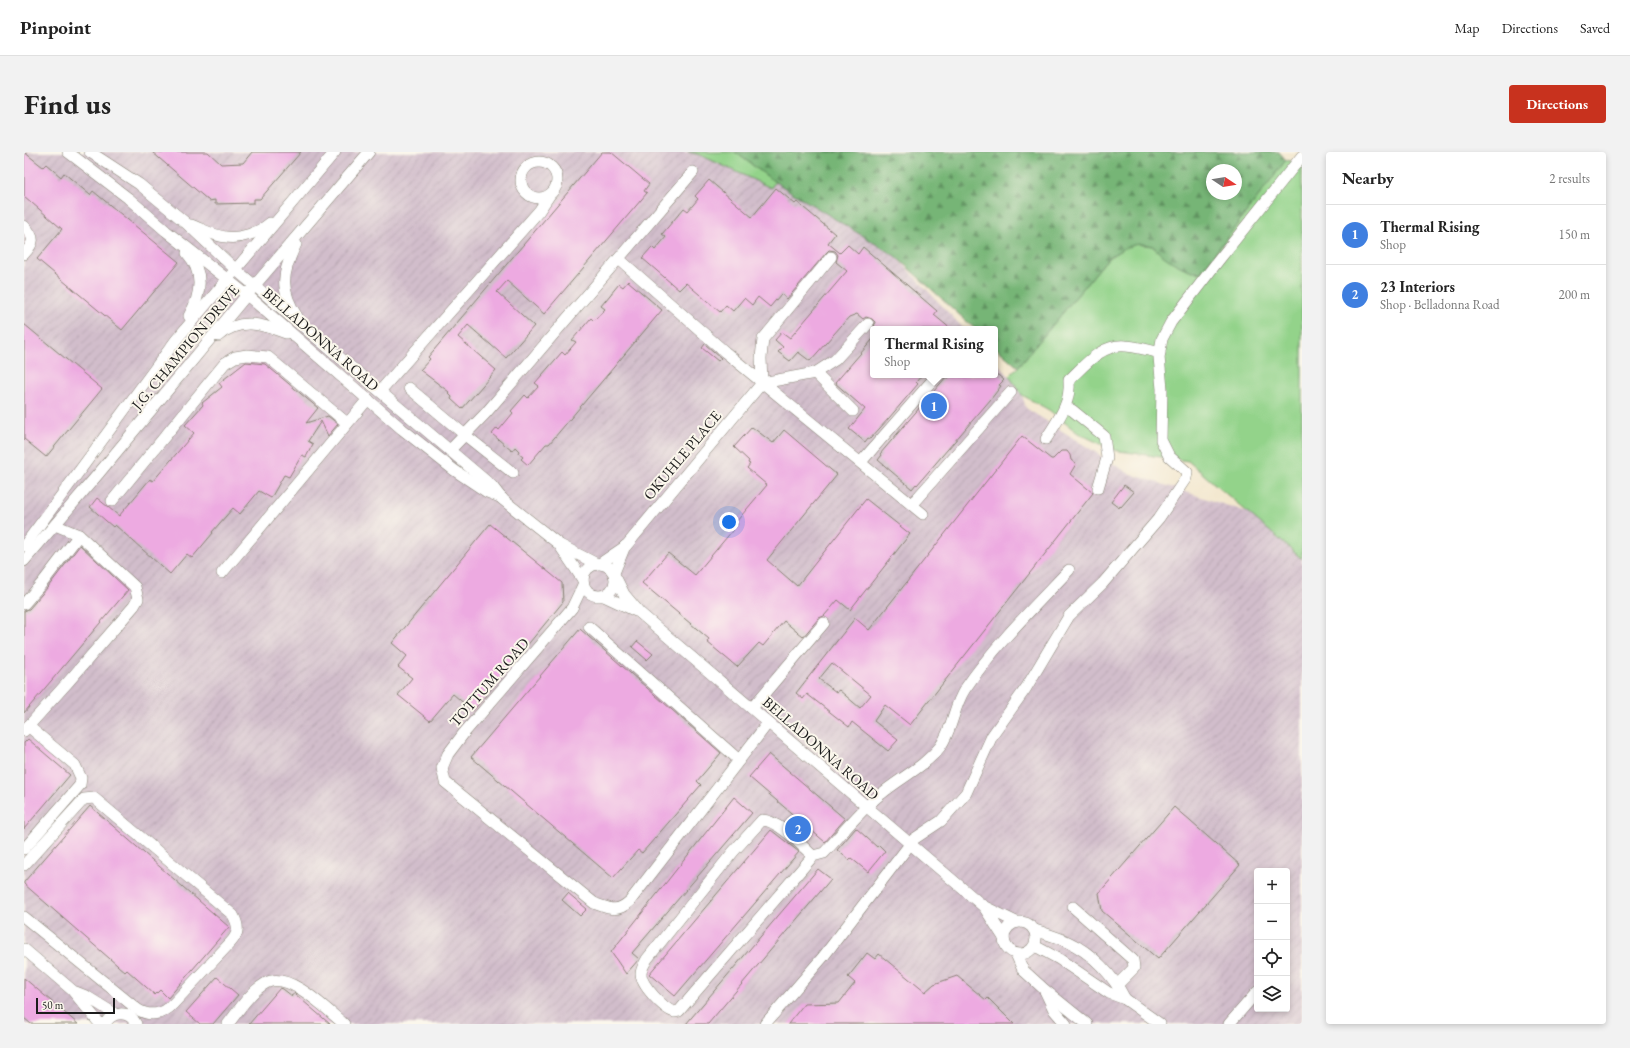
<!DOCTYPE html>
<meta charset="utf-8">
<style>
body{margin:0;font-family:"EB Garamond",serif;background:#f2f2f2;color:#222}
.controls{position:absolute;right:12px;bottom:12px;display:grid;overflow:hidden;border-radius:4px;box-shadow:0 2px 6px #0003}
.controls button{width:36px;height:36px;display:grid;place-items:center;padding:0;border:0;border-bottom:1px solid #e0e0e0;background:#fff;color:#222;font:20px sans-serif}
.compass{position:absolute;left:1182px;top:12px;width:36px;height:36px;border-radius:50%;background:#fff;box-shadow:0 2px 6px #0003;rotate:102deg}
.scale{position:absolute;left:12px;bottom:10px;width:79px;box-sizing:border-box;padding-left:4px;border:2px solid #1c1c1c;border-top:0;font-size:11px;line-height:14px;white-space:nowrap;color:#1c1c1c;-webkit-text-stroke:3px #fbf7ec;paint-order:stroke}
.you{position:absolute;left:705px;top:370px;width:14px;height:14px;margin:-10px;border:3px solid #fff;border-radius:50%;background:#1a73e8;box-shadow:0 0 0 6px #1a73e833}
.badge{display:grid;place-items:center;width:26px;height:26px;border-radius:50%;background:#c8321e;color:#fff;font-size:13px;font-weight:700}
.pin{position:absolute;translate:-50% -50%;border:2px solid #fff;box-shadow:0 1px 4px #0006}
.popup{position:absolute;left:846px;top:174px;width:128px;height:52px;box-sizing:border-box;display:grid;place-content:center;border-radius:4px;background:#fff;filter:drop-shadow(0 1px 3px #0005);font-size:13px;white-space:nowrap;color:#767676}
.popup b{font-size:15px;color:#222}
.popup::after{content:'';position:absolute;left:50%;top:100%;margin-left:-8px;border:8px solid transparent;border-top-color:#fff}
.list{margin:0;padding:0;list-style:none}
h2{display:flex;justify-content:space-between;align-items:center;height:52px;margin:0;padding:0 16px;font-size:17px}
h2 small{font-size:13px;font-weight:400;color:#767676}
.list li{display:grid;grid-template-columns:26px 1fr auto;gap:12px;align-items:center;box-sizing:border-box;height:60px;padding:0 16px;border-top:1px solid #e0e0e0}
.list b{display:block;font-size:15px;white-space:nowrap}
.list p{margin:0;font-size:13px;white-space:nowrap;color:#767676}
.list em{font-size:13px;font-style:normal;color:#767676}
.icon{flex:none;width:22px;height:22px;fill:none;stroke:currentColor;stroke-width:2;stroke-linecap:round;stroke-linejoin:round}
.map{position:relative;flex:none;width:1278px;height:872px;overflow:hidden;border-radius:4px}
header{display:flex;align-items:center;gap:24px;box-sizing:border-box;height:56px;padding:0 20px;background:#fff;border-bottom:1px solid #e0e0e0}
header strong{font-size:19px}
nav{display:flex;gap:22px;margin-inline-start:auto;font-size:14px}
.intro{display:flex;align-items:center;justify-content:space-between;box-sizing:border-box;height:96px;padding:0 24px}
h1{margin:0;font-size:28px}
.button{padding:10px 18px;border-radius:4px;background:#c8321e;color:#fff;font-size:14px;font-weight:700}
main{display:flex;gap:24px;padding:0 24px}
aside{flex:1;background:#fff;border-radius:4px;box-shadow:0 2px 6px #0003}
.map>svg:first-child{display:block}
</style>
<header>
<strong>Pinpoint</strong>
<nav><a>Map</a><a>Directions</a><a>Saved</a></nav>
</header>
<div class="intro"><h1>Find us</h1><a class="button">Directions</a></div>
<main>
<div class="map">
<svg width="1278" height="872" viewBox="0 0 1278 872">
<defs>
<pattern id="industrial-furrows" width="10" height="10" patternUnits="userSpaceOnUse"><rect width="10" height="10" fill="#d1bdcb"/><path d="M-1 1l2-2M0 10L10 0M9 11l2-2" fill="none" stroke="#b3a2ae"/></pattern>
<pattern id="forest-firs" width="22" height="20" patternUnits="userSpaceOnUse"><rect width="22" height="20" fill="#76b576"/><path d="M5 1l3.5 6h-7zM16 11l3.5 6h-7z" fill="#609260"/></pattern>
</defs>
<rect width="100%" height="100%" fill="#fbf7ec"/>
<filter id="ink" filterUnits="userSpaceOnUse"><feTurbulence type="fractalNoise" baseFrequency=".025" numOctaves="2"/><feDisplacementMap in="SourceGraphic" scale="8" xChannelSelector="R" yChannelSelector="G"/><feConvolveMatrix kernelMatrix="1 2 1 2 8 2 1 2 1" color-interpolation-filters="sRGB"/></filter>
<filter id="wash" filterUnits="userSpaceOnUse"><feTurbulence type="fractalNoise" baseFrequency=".012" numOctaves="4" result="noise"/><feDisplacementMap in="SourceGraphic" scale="16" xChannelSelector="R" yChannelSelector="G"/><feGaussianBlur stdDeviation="0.9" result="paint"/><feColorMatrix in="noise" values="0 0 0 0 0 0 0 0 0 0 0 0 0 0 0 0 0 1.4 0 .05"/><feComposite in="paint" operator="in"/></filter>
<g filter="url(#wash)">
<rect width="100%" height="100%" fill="#f3e7ce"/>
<path fill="url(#industrial-furrows)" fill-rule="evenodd" d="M 0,0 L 664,0 L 676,3 L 747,36 L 751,30 L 871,104 L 940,177 L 849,177 L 849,223 L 971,223 L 971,209 L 985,224 L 998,243 L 1002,256 L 1104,321 L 1223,360 L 1278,407 L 1278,872 L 0,872 ZM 1233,719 L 1263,719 L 1263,857 L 1233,857 Z"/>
<g fill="#93d38a" stroke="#587853">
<polygon points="664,0 711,0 751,30 747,36 676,3"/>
<polygon points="1262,8 1278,13 1278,407 1164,309 1089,298 1054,281 1025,258 998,243 985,224 994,215 1084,106 1100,96 1112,92 1128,94 1137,102 1176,121"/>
</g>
<path fill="url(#forest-firs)" stroke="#496849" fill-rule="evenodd" d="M 711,0 L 1255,0 L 1262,8 L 1176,121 C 1162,118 1148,111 1137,102 C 1134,100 1131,95 1128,94 C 1112,88 1096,98 1084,106 L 994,215 L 971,195 L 971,177 L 951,177 L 871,104 L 751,30 ZM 1188,18 L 1212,18 L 1212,42 L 1188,42 Z"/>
<g id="blocks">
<g fill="#edaae1" fill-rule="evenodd">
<polygon points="0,0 19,15 22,12 37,25 40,21 66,43 69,39 155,110 98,178 13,107 38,77 0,44"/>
<polygon points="128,0 184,0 197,12 219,11 228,0 277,0 236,47 230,47 230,51 191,52 191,48 185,49"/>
<polygon points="578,0 587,0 625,32 620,39 623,41 520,162 483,129 473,140 510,174 482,206 444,173 434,185 472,218 438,257 427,247 428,245 424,241 425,240 396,218 406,207 404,205"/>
<polygon points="685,28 728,65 752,36 771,52 773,50 811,82 804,91 816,101 824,93 834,102 839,95 913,159 910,163 927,177 851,177 850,176 851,170 848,167 842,165 839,167 833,162 825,165 786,209 774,200 766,209 754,200 759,195 751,188 758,180 766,186 823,119 812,110 814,103 811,99 805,98 802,101 763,147 757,142 746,155 734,145 728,153 720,146 709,159 702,153 696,160 662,131 655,138 618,106 628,95 631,98 642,85 638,82 660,56 664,59 674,47 671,44"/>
<polygon points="604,129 638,158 525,292 522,292 504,313 497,307 499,305 494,301 495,299 491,295 488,299 468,282 473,276 475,278 489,261 487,259 501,243 504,246 515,234 511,231 538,200 541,203 552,190 548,188 567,166 570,169 581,157 577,154 595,132 599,135"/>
<polygon points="0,172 78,237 22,305 0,287"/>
<polygon points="849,187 849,223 898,223 892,230 894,232 865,266 846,287 844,286 841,290 825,277 841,257 811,231"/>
<polygon points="681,192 697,206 694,209 678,196"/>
<polygon points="222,210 241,212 294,256 282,271 304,264 314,272 304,284 297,269 284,289 289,292 282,305 278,303 265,325 260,323 247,346 235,339 216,362 209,356 188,380 189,381 168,406 163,402 146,422 91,373 89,375 66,355 73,346 95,364 126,327 129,329 170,281 161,273 179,253 178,251 198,235 195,231"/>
<polygon points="926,223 974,223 980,228 975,233 977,234 967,247 893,333 892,332 888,337 854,308 858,303 856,302 885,268 922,225 924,226"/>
<polygon points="728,275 749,291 760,278 813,323 743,408 773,434 842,347 886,382 826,458 814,448 800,464 795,466 779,485 760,469 739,494 735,491 713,515 683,490 685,487 618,431 644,401 671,423 714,372 712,370 743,333 723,316 726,312 724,311 725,309 710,295"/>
<path d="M 998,284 L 1027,307 L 1029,307 L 1037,299 L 1043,299 L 1046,303 L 1047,308 L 1052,312 L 1046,322 L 1069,341 L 886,573 L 861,553 L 850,569 L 874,588 L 864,599 L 828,570 L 825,575 L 783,542 L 779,547 L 772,541 L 831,466 L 845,478 ZM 808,511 L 847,543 L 836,556 L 815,538 L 812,540 L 795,527 Z"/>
<polygon points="1100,333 1110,340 1097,355 1096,354 1095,356 1087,350"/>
<polygon points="466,372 538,431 539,450 449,559 429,542 406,569 374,543 388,526 374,515 383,504 368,491"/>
<polygon points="56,393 104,438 0,561 0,459 5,457 24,435"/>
<polygon points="556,477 697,601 673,629 677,633 618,701 614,698 589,726 447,605"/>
<polygon points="613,489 629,502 623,508 608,495"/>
<polygon points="4,587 46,623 0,677 0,591"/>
<polygon points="745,602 821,667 801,690 725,625"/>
<polygon points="710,645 728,661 608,801 615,807 602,822 587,800"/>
<polygon points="66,654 205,775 144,846 136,838 131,843 103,818 101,820 0,732 0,730"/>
<polygon points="1150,655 1216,713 1134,807 1078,759 1075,741"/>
<polygon points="832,676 853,695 855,693 861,699 844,720 827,706 825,708 813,698"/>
<polygon points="747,678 775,700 651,844 625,822"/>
<polygon points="794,717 807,727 684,872 662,872"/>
<polygon points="544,741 563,757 556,764 538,748"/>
<polygon points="843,801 851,807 855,802 901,840 910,832 933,824 962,848 964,846 990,872 764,872 780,852 815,851 831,831 824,825"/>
<polygon points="193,825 214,843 189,872 176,872 162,860"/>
<polygon points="0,826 54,872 7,872 0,866"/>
<polygon points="256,836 259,837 268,844 270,841 271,842 306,872 225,872"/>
</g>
</g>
</g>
<g filter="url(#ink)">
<use href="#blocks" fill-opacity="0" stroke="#888275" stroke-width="1"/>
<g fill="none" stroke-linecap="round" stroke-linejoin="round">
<g stroke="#888275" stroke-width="12">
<g id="minor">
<polyline points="44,0 104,46 142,79 223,143 378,277 430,318 463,340 478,346"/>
<polyline points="66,0 115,32 162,71 211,117 468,334 478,347 536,393 571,411"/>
<circle cx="515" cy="28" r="18"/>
<path d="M 167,73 C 178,77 190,84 202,85 C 217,87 234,81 246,71"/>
<path d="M 0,74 C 12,86 10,91 0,102"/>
<path d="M 272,92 C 258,121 255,138 274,166"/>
<path d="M 163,101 C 181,121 177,143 165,164"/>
<polyline points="595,107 701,200 899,362"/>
<path d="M 194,184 C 216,165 237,172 262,181"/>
<polyline points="791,221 829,259"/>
<polyline points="738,231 737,206 739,187 807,105"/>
<polyline points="738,231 791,221 811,208 844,172"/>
<polyline points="385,236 441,283 489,321"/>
<polyline points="356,239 515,59 525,44"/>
<polyline points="1041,256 1048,258 1080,284 1083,306 1074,336"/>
<path d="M 1022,287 C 1034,267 1047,253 1045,228 C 1060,214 1078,191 1102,194 C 1114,195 1125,198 1136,201"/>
<polyline points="426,298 461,262 669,20"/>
<polyline points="837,310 913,223"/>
<polyline points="88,349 201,211 211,205 223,203 244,205 323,271"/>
<polyline points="888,352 987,240"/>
<polyline points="0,394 152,188 311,0"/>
<polyline points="536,394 559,428"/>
<polyline points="0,409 75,321 231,133 345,0"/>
<polyline points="577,411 602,394 738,231"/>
<circle cx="575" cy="428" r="16"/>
<polyline points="198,421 344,247"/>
<polyline points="590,421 601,394"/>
<polyline points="592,426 600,442 616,461 959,754 992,770"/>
<path d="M 559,433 L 548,456 L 440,581 L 424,602 L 418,616 L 421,630 L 570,751 C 586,757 593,761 606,749 L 744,571"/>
<polyline points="580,444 612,459"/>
<polyline points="0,452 19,430 55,383"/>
<polyline points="565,475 715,608"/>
<polyline points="728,556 800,471"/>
<polyline points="0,579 45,529 110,454 114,447 111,435 55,383 31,373"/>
<polyline points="0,697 56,633 57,626 51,613 4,574"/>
<path d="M 789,704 C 778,694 754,668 738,668 L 709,700 L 623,807 C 621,811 617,817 617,822 C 617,833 640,857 650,860 L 655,859 L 789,704 L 800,701 C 818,682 836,658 857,642 C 876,626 900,615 916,595 C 929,577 929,555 941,537 C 971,493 1009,456 1045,418"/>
<path d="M 0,713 L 60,647 L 70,646 L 209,763 C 215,774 215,781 207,790 L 149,852 C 139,863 125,865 113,857 L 0,765"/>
<polyline points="960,755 980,786"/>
<polyline points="1049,755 1109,808 1110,816 1094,832"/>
<circle cx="996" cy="786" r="16"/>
<path d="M 1011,778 C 1022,782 1033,785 1044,790 C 1068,801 1089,823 1101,847"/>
<polyline points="1011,794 1035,807 1085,841 1101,847 1136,872"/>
<polyline points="0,797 48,838 76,872"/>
<polyline points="992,802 999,818 1021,838 1063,872"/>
<polyline points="1021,839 1030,858 1042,872"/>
<polyline points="52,840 62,844 91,862"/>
<path d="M 81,872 C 88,859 105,858 112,872"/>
<path d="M 204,872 C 215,858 226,840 242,831 C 265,818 304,859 320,872"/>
<polyline points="741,872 799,805 890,687 917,669 942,641 968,584 1002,536 1045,464 1079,431 1135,366 1162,326 1163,320 1145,304 1137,288 1138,237 1135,205 1138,187 1147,170 1194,109 1278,4"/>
<polyline points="1205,872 1233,840"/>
</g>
</g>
<use href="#minor" stroke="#fff" stroke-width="11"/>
</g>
</g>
<g text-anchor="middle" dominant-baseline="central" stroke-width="4" stroke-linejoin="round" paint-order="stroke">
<g font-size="15" fill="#1c1c1c" stroke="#fbf7ec">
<text transform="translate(297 187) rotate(41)">BELLADONNA ROAD</text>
<text transform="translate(161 195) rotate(-50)">J.G. CHAMPION DRIVE</text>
<text transform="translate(658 303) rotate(-50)">OKUHLE PLACE</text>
<text transform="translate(465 530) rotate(-49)">TOTTUM ROAD</text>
<text transform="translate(797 596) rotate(41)">BELLADONNA ROAD</text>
</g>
</g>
</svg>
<div class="controls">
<button>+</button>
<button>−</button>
<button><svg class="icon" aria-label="locate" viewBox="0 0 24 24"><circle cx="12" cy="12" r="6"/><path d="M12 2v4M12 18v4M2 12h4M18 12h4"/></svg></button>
<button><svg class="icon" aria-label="layers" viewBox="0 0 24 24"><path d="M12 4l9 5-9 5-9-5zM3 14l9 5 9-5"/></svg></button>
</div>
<svg class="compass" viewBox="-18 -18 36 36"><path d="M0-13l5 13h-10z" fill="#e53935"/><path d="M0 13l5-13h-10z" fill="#767676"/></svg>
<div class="scale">50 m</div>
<div class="you"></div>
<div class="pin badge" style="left:910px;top:254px;background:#3f7fe0">1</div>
<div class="popup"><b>Thermal Rising</b>Shop</div>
<div class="pin badge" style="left:774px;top:677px;background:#3f7fe0">2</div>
</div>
<aside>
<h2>Nearby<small>2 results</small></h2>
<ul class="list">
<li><span class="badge" style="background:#3f7fe0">1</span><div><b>Thermal Rising</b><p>Shop</p></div><em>150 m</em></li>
<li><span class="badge" style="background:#3f7fe0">2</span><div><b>23 Interiors</b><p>Shop · Belladonna Road</p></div><em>200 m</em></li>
</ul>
</aside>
</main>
